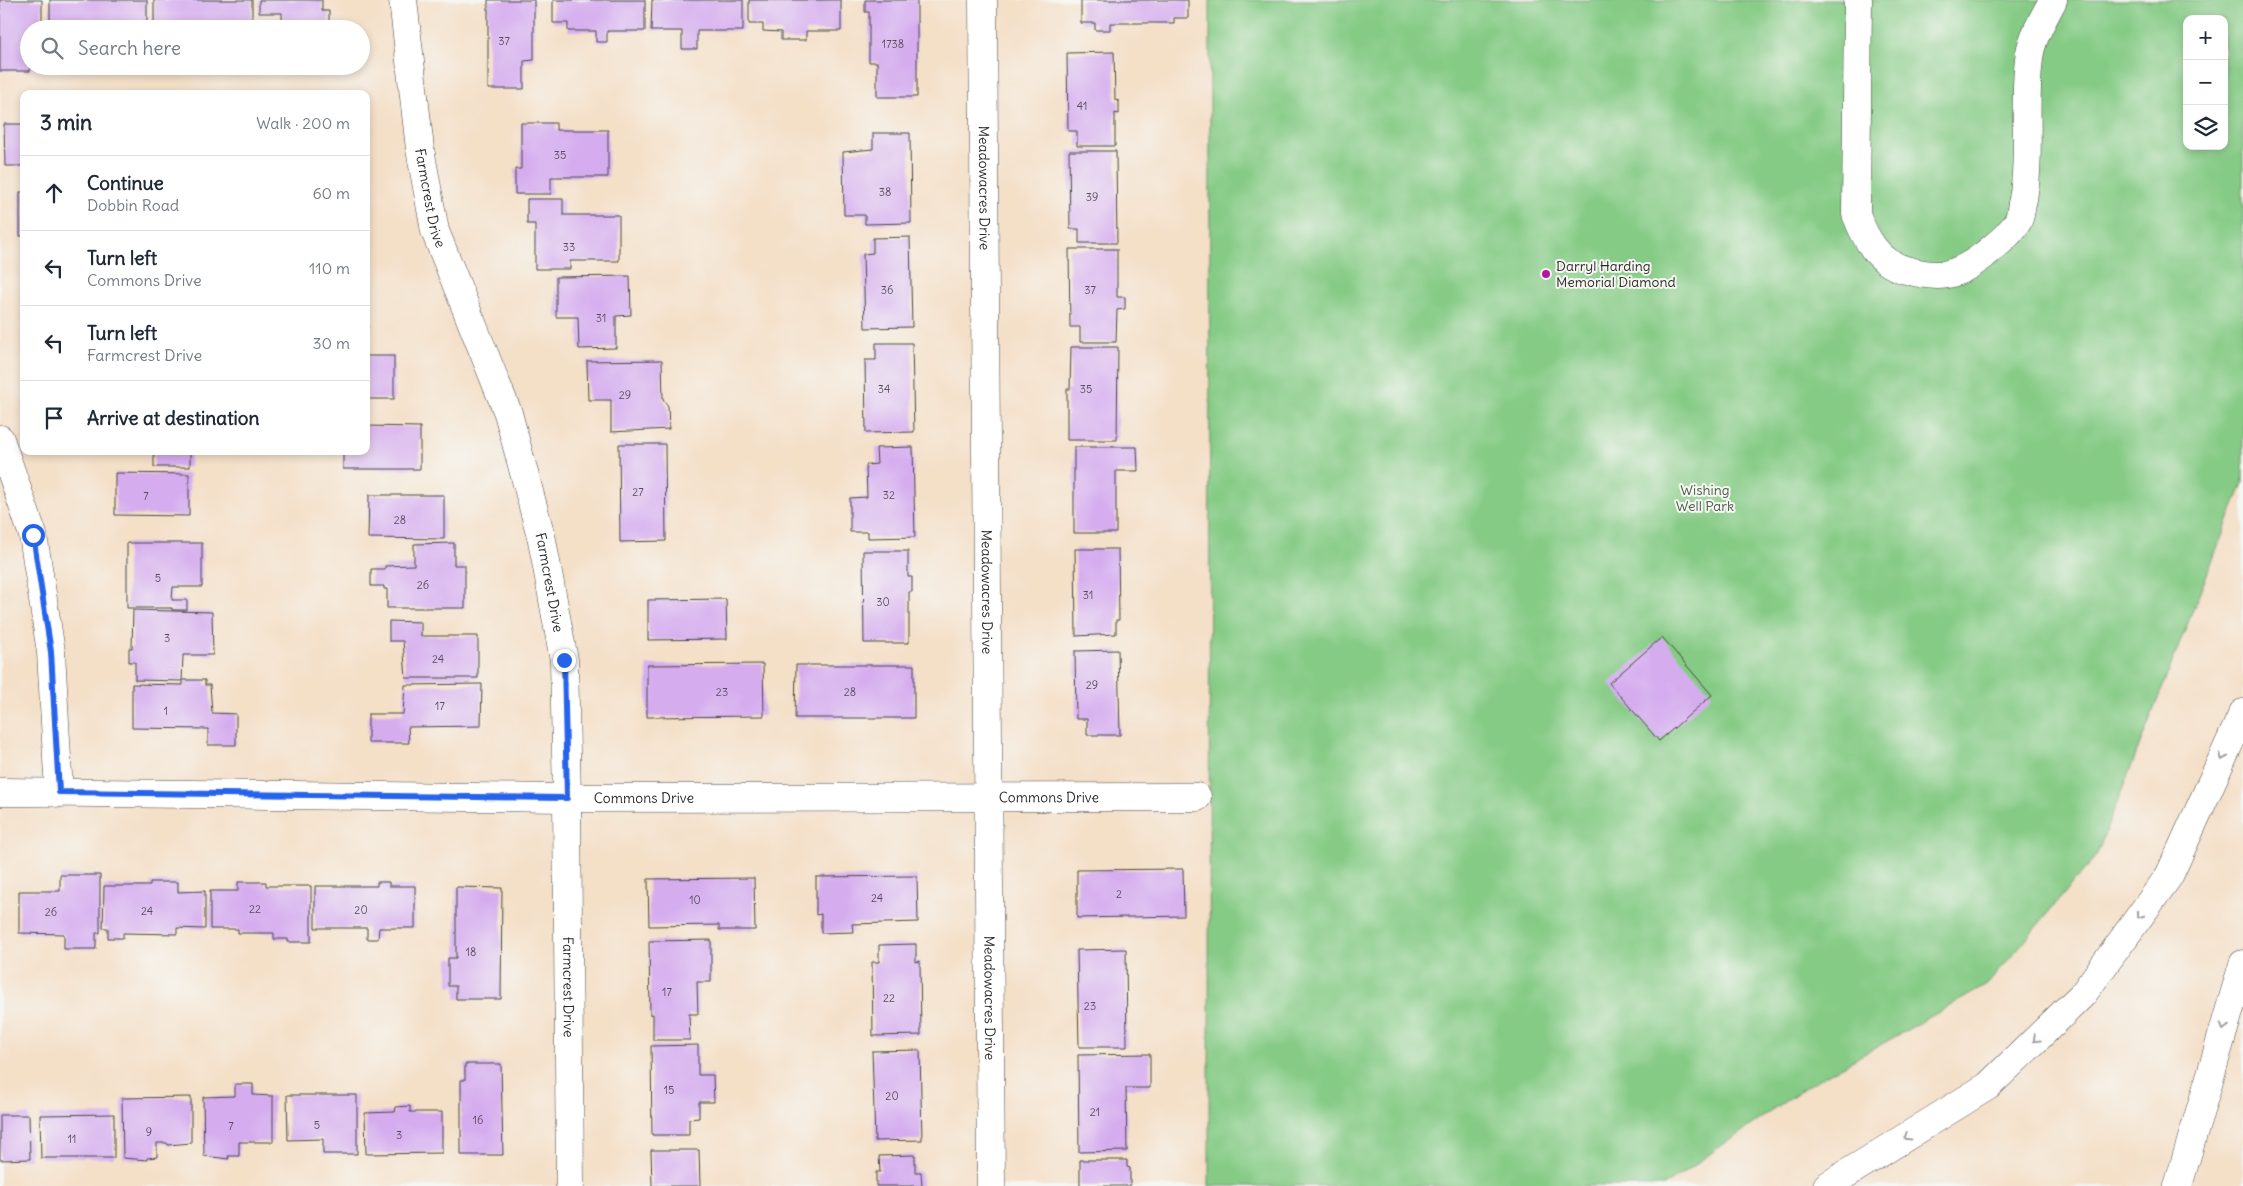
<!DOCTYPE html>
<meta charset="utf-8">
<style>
body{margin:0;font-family:Delius,sans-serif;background:#f6f6f7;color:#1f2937}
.controls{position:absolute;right:15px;top:15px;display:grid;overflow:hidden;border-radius:10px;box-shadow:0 2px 8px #0003}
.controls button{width:45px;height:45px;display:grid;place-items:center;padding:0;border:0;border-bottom:1px solid #e0e1e3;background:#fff;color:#1f2937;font:25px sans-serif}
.stop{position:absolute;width:15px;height:15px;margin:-11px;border:4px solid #2563eb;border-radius:50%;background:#fff}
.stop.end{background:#2563eb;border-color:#fff;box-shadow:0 1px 5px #0008}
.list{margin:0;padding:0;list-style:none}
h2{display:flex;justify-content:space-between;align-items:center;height:65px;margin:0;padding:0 20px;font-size:21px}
h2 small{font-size:16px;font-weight:400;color:#747a83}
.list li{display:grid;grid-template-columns:32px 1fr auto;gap:15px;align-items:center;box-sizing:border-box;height:75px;padding:0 20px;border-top:1px solid #e0e1e3}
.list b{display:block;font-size:19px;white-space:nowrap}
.list p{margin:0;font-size:16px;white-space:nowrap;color:#747a83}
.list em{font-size:16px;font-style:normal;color:#747a83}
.icon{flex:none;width:28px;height:28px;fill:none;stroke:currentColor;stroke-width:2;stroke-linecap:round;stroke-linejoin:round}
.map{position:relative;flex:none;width:2243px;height:1186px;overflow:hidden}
.search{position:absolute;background:#fff;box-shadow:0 2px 8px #0003;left:20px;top:20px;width:350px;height:55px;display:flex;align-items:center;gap:12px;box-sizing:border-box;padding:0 18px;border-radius:28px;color:#747a83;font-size:19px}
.panel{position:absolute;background:#fff;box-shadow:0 2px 8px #0003;left:20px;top:90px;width:350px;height:365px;border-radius:10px}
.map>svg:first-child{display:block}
</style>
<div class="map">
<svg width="2243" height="1186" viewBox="0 0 2243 1186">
<rect width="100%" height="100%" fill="#f6f6f2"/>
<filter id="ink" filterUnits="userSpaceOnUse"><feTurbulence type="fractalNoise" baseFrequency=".02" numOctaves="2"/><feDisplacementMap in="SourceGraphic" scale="10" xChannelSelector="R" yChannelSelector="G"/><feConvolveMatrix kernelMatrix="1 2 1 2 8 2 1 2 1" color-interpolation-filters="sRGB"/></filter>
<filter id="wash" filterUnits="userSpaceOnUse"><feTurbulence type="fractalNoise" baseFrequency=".0096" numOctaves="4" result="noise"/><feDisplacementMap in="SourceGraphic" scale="20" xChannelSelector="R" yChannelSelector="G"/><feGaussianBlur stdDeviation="1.12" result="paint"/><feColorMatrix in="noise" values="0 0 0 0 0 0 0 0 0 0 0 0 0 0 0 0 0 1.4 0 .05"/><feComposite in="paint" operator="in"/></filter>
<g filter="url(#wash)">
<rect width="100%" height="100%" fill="#f4dfc7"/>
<path fill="#85cb85" stroke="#587b58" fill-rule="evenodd" d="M 1210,0 L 2243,0 L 2243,483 L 2096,856 L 1987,985 L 1807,1086 L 1664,1186 L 1209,1186 ZM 2187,19 L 2224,19 L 2224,146 L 2187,146 Z"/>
<g id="blocks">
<g fill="#d5adef">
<polygon points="0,0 42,0 42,29 29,29 29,66 42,66 42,68 30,68 30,71 0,71"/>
<rect x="50" y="0" width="97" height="29"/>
<rect x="154" y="0" width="98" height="29"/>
<polygon points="259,0 322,0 322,11 329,11 329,29 282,29 282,13 259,13"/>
<polygon points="488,0 534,0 534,60 524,61 524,89 488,89"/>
<polygon points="553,0 645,0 645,31 607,31 607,42 596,42 596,31 568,31 568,23 553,23"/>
<polygon points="652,0 743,0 743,31 697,31 697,49 682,49 682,31 651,31"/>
<polygon points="749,0 841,0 841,31 806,31 806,40 781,40 781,32 763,31 763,24 749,24"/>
<polygon points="865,0 917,0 917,97 877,97 877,62 869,62 869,12 865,12"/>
<polygon points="1081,0 1188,0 1188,18 1174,18 1174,23 1110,23 1110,30 1095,30 1095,23 1081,23"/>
<polygon points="1114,52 1115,100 1119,101 1119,114 1115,113 1115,146 1077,146 1077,131 1068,131 1067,53"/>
<polygon points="521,123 556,123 556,130 608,130 608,177 551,177 551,194 515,194 515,169 521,169"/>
<polygon points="4,124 24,124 24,166 5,166"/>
<polygon points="873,133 910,133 911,223 865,224 865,215 844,215 843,152 873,149"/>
<polygon points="1069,151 1116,151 1117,243 1079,243 1079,229 1070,229"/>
<rect x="20" y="192" width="4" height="44"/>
<polygon points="527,199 563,199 563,215 619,215 619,261 570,261 570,269 535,269 535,224 527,224"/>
<polygon points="910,237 912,327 865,328 863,254 873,253 873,238"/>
<polygon points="1069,249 1117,249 1117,297 1125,297 1125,309 1117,310 1116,342 1080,342 1080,327 1070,327"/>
<polygon points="630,276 631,315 616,316 616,348 579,349 578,317 556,317 556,277"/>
<rect x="366" y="287" width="2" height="41"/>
<polygon points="876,343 912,343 914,432 866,433 865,360 876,360"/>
<polygon points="1071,347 1118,347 1117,440 1067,440 1067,389 1070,389"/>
<rect x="366" y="356" width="28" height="43"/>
<polygon points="662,360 663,399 668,406 669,429 611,432 611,400 588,400 587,361"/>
<polygon points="366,426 420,427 420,469 343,469 343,451 366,451"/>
<polygon points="619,444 665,444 666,541 620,542"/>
<polygon points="913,447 915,537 868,538 868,532 850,532 850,498 867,497 866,465 877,464 876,448"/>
<polygon points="1074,447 1137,447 1138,471 1116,471 1116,533 1074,533"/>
<rect x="154" y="451" width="36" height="16"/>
<polygon points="115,473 189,474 189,516 115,515"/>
<polygon points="369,495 444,495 444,539 368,538"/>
<polygon points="127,543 202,543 202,587 173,587 172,600 187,600 187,610 172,610 172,608 127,608"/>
<polygon points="454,543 454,565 465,565 465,608 387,608 387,589 384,589 384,586 371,586 371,569 385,569 385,566 414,565 414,544"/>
<polygon points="1075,549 1118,549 1119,620 1116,620 1116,634 1076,636"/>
<polygon points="863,551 908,551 908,577 912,577 912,592 909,592 909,643 864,643"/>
<polygon points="726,599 727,639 648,640 648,600"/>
<polygon points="133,610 212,612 213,655 183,655 182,681 135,680 135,662 129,662 129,648 132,648"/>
<polygon points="389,621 421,622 421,636 478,636 478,678 406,678 403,641 389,641"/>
<polygon points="1662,637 1712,695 1659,741 1609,683"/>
<polygon points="1118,650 1120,735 1087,735 1087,719 1076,719 1075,651"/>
<polygon points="763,664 764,716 647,717 647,665"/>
<polygon points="796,665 914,665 914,718 795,718"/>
<polygon points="183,680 205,680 205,685 210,685 212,713 236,714 236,745 208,745 208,729 132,728 132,684 183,685"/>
<polygon points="482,684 481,726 408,727 409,743 368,743 368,714 403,714 405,685"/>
<polygon points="1183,869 1184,916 1077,918 1077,870"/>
<polygon points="60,875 100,875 100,933 96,933 96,949 64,949 64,934 19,933 19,891 60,891"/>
<polygon points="917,876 918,922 852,924 853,932 821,933 821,914 816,915 816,877"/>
<polygon points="754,878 755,930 719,930 719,925 649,926 648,879"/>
<polygon points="150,882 178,882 178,892 205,891 205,929 177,928 177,934 123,933 123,938 108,938 108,928 103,928 104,886 150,886"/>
<polygon points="238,882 266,882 266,886 311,886 311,942 288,942 288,939 274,939 274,933 238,933 238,929 210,929 210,891 238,891"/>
<polygon points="377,882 389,882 389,886 415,886 415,928 379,928 378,939 367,939 367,928 315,928 315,886 377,886"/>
<polygon points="456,887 502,888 501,999 456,999 456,986 448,986 448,958 456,958"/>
<polygon points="711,940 711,982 697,982 698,1014 689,1014 690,1040 653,1040 653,1014 650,1015 649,941"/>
<polygon points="916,944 916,962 920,961 921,1035 873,1036 872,962 879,962 879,945"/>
<polygon points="1126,949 1127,1047 1079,1047 1077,950"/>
<polygon points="698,1045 698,1075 713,1075 714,1102 699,1102 699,1118 689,1119 689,1135 652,1135 651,1046"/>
<polygon points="920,1050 922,1140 875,1141 872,1051"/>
<polygon points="1150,1054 1150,1088 1126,1088 1127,1151 1079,1152 1078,1055"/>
<polygon points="465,1064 501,1064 503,1155 461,1155 461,1080 465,1080"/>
<polygon points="235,1084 253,1084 253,1095 273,1096 273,1142 239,1142 239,1156 228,1156 229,1159 204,1156 203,1097 235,1096"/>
<polygon points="287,1095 357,1095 357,1154 323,1154 323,1139 288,1140"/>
<polygon points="191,1097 191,1143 168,1145 167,1143 157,1143 157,1157 147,1158 147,1160 123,1158 122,1098"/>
<polygon points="410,1106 410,1112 442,1112 442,1153 366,1154 365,1113 395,1112 396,1107"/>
<polygon points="114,1114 114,1158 41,1158 40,1115"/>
<polygon points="0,1115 29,1115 30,1159 0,1160"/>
<polygon points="651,1150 699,1150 700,1186 652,1186"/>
<polygon points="915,1155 915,1172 921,1172 922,1186 876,1186 876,1172 880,1172 879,1156"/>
<polygon points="1080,1160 1127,1160 1127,1167 1130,1168 1130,1186 1080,1186"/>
</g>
</g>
</g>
<g filter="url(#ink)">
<use href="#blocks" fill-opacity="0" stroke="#494642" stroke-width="1"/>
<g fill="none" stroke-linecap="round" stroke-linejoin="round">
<g stroke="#494642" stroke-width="29">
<g id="minor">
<path id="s1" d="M 403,0 L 420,149 L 435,231 L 508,413 L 542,540 L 564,660 L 567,798 L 570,1186"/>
<path id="s2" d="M 983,0 L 991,1186"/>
<path d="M 1858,0 L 1856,214 C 1865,238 1878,263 1906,270 C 1939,279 1955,277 1983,256 C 1996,245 2009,236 2018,221 C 2021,215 2021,206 2023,199 C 2031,153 2023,106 2029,59 C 2031,38 2044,18 2053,0"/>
<polyline points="0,439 33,535 51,652 59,793"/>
<path id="s3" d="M 0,792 L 567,798 L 1197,797"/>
</g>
</g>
<g stroke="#494642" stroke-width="29">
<g id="highway">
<polyline points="1827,1186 1988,1086 2083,994 2169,876 2243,713"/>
<polyline points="2178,1186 2243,964"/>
</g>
</g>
<use href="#minor" stroke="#fff" stroke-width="28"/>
<use href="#highway" stroke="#fff" stroke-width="28"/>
</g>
<defs><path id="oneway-chevron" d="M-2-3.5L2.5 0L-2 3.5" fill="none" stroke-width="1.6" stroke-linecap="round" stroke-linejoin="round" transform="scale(1.25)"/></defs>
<g stroke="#a0a0a0">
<use href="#oneway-chevron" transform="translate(2223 757) rotate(114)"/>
<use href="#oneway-chevron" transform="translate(2140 915) rotate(126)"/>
<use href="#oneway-chevron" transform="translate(2224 1027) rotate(106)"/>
<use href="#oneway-chevron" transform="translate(2036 1039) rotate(136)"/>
<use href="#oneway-chevron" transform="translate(1907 1137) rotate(148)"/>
</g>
</g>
<g fill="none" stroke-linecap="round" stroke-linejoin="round" filter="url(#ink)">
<polyline stroke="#2563eb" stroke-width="6" points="33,535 51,652 59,792 567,798 564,660"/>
</g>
<circle fill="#b5179e" stroke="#f6f6f2" stroke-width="2" cx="1546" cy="274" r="5"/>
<g text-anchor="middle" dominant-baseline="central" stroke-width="4" stroke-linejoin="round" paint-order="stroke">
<g font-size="11" fill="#564c5c">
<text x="504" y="41">37</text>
<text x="893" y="44">1738</text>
<text x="1082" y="106">41</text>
<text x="560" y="155">35</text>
<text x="885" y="192">38</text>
<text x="1092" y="197">39</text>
<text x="569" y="247">33</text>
<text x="887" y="290">36</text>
<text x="1090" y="290">37</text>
<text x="601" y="318">31</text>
<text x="884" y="389">34</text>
<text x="1086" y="389">35</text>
<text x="625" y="395">29</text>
<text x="638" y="492">27</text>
<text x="889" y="495">32</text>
<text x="146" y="496">7</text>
<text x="400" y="520">28</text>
<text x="158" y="578">5</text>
<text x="423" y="585">26</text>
<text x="1088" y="595">31</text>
<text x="883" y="602">30</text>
<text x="167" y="638">3</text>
<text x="438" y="659">24</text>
<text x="1092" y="685">29</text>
<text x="722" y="692">23</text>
<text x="850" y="692">28</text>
<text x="440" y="706">17</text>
<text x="166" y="711">1</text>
<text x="1119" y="894">2</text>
<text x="877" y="898">24</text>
<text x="695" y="900">10</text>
<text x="255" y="909">22</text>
<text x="361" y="910">20</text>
<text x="147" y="911">24</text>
<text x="51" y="912">26</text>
<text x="471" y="952">18</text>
<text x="667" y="992">17</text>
<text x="889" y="998">22</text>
<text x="1090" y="1006">23</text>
<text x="669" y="1090">15</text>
<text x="892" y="1096">20</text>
<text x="1095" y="1112">21</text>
<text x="478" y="1120">16</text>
<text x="317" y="1125">5</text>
<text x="231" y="1126">7</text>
<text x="149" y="1132">9</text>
<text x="399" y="1135">3</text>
<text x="72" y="1139">11</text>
</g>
<g font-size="14" fill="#2b2b2b" stroke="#f6f6f2">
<text stroke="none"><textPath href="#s2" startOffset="188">Meadowacres Drive</textPath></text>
<text stroke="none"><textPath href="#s1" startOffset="200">Farmcrest Drive</textPath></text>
<text stroke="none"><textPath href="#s1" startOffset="604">Farmcrest Drive</textPath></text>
<text stroke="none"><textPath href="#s2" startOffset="592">Meadowacres Drive</textPath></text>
<text stroke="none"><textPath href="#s3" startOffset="1049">Commons Drive</textPath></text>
<text stroke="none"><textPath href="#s3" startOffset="644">Commons Drive</textPath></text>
<text stroke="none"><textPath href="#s1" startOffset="1010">Farmcrest Drive</textPath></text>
<text stroke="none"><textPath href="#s2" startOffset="998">Meadowacres Drive</textPath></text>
</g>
<g font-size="14" fill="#2b2b2b" stroke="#f6f6f2" text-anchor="start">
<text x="1556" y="266">Darryl Harding<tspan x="1556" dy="16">Memorial Diamond</tspan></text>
</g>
<g font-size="14" fill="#465b46" stroke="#f6f6f2">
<text x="1705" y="490">Wishing<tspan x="1705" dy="16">Well Park</tspan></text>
</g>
</g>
</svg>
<div class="controls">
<button>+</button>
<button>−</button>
<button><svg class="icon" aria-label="layers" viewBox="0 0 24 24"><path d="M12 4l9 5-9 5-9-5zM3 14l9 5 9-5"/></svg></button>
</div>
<div class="stop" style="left:33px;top:535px"></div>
<div class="stop end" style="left:564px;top:660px"></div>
<div class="search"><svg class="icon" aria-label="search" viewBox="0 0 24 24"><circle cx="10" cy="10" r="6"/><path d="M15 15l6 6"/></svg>Search here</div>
<section class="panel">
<h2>3 min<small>Walk · 200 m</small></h2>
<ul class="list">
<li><svg class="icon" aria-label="ahead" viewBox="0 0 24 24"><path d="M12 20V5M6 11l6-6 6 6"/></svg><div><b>Continue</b><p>Dobbin Road</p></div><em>60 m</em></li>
<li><svg class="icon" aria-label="left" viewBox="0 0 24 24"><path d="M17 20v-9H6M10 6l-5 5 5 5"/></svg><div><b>Turn left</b><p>Commons Drive</p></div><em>110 m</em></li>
<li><svg class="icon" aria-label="left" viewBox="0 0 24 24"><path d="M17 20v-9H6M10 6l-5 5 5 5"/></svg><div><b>Turn left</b><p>Farmcrest Drive</p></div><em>30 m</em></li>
<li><svg class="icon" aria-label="arrive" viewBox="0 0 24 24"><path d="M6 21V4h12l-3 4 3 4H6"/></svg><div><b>Arrive at destination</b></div></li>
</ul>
</section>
</div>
